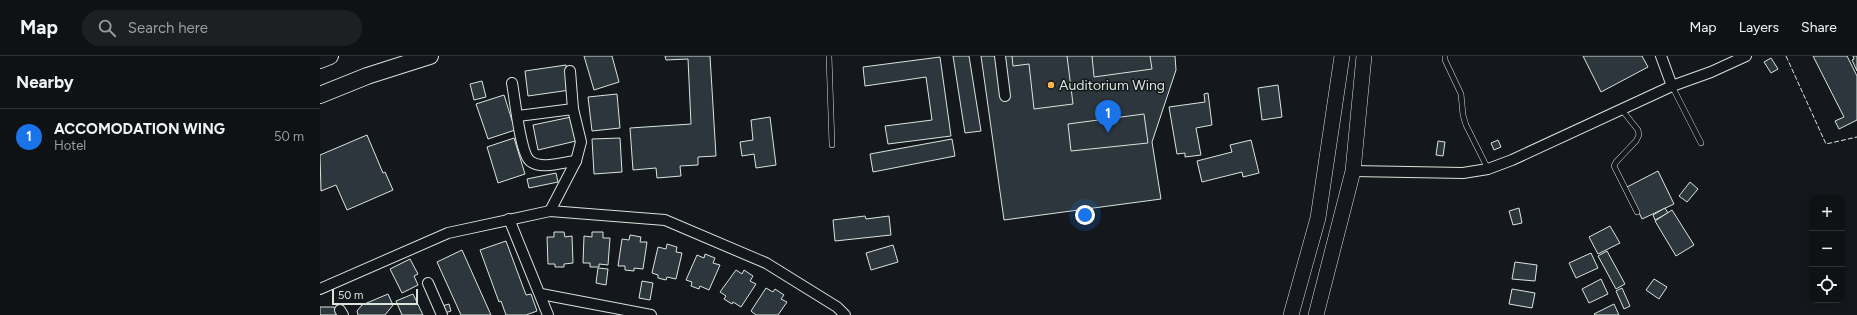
<!DOCTYPE html>
<meta charset="utf-8">
<style>
body{margin:0;font-family:Figtree,sans-serif;background:#1d2022;color:#f1f3f6}
.controls{position:absolute;right:12px;bottom:12px;display:grid;overflow:hidden;border-radius:8px;box-shadow:0 2px 10px #0003}
.controls button{width:36px;height:36px;display:grid;place-items:center;padding:0;border:0;border-bottom:1px solid #2f3234;background:#0f1215;color:#f1f3f6;font:20px sans-serif}
.scale{position:absolute;left:12px;bottom:10px;width:86px;box-sizing:border-box;padding-left:4px;border:2px solid #d8e6dc;border-top:0;font-size:11px;line-height:14px;white-space:nowrap;color:#d8e6dc;-webkit-text-stroke:3px #14181c;paint-order:stroke}
.you{position:absolute;left:765px;top:159px;width:14px;height:14px;margin:-10px;border:3px solid #fff;border-radius:50%;background:#1a73e8;box-shadow:0 0 0 6px #1a73e833}
.badge{display:grid;place-items:center;width:26px;height:26px;border-radius:50%;background:#1a73e8;color:#fff;font-size:13px;font-weight:700}
.pin{position:absolute;translate:-50% -33px;filter:drop-shadow(0 1px 2px #0008)}
.pin::after{content:'';position:absolute;top:21px;width:14px;height:12px;background:inherit;clip-path:polygon(0 0,100% 0,50% 100%)}
.list{margin:0;padding:0;list-style:none}
h2{display:flex;justify-content:space-between;align-items:center;height:52px;margin:0;padding:0 16px;font-size:17px}
h2 small{font-size:13px;font-weight:400;color:#9b9ea0}
.list li{display:grid;grid-template-columns:26px 1fr auto;gap:12px;align-items:center;box-sizing:border-box;height:56px;padding:0 16px;border-top:1px solid #2f3234}
.list b{display:block;font-size:15px;white-space:nowrap}
.list p{margin:0;font-size:13px;white-space:nowrap;color:#9b9ea0}
.list em{font-size:13px;font-style:normal;color:#9b9ea0}
.icon{flex:none;width:22px;height:22px;fill:none;stroke:currentColor;stroke-width:2;stroke-linecap:round;stroke-linejoin:round}
.map{position:relative;flex:none;width:1537px;height:259px;overflow:hidden}
header{display:flex;align-items:center;gap:24px;box-sizing:border-box;height:56px;padding:0 20px;background:#0f1215;border-bottom:1px solid #2f3234}
header strong{font-size:19px}
nav{display:flex;gap:22px;margin-inline-start:auto;font-size:14px}
.search{width:280px;height:36px;background:#1d2022;display:flex;align-items:center;gap:10px;box-sizing:border-box;padding:0 14px;border-radius:22px;color:#9b9ea0;font-size:15px}
main{display:flex}
aside{flex:1;background:#0f1215}
.map>svg:first-child{display:block}
</style>
<header>
<strong>Map</strong>
<div class="search"><svg class="icon" aria-label="search" viewBox="0 0 24 24"><circle cx="10" cy="10" r="6"/><path d="M15 15l6 6"/></svg>Search here</div>
<nav><a>Map</a><a>Layers</a><a>Share</a></nav>
</header>
<main>
<aside>
<h2>Nearby<small></small></h2>
<ul class="list">
<li><span class="badge">1</span><div><b>ACCOMODATION WING</b><p>Hotel</p></div><em>50 m</em></li>
</ul>
</aside>
<div class="map">
<svg width="1537" height="259" viewBox="0 0 1537 259">
<rect width="100%" height="100%" fill="#14181c"/>
<g fill="#2c363c" stroke="#d8e6dc">
<polygon points="264,0 292,0 299,26 274,34"/>
<polygon points="345,0 390,0 396,100 378,101 378,109 360,110 361,120 337,122 336,112 313,114 310,72 371,68 368,3 346,4"/>
<polygon points="633,0 649,0 661,75 645,77"/>
<polygon points="661,0 855,0 856,14 832,86 841,143 684,164"/>
<polygon points="692,0 747,0 753,48 714,53 709,8 693,10"/>
<polygon points="772,0 830,0 832,13 774,21"/>
<polygon points="1263,0 1322,0 1328,11 1281,36"/>
<polygon points="1493,0 1527,0 1537,20 1537,64 1519,73 1515,65 1524,61"/>
<polygon points="1533,0 1537,0 1537,15 1532,4 1534,3"/>
<polygon points="620,1 631,80 568,88 565,70 612,64 606,21 545,30 543,11"/>
<polygon points="1451,2 1458,13 1451,17 1444,6"/>
<polygon points="246,9 250,34 208,40 205,15"/>
<polygon points="162,25 166,41 154,44 150,28"/>
<polygon points="958,29 962,61 942,64 938,32"/>
<polygon points="888,37 892,69 876,72 881,99 865,101 865,97 857,98 849,51 885,46 884,38"/>
<polygon points="297,38 300,72 272,75 268,41"/>
<polygon points="184,39 195,74 168,83 156,48"/>
<polygon points="824,58 828,87 751,95 748,68"/>
<polygon points="251,61 256,85 218,94 213,69"/>
<polygon points="450,61 456,109 436,112 434,98 422,100 420,86 433,84 431,64"/>
<polygon points="47,79 63,117 65,116 73,134 27,154 16,129 1,135 0,99"/>
<polygon points="194,82 205,118 178,127 167,91"/>
<polygon points="300,82 302,116 274,118 272,83"/>
<polygon points="632,83 635,100 553,116 550,98"/>
<polygon points="931,84 939,117 923,121 922,116 882,126 877,105 912,96 910,89"/>
<polygon points="1178,84 1181,91 1174,94 1171,87"/>
<polygon points="1118,85 1125,86 1123,100 1116,99"/>
<polygon points="1338,115 1354,148 1322,163 1307,131"/>
<polygon points="236,117 238,126 209,132 207,123"/>
<polygon points="1370,126 1378,133 1367,146 1359,140"/>
<polygon points="1199,152 1202,167 1193,169 1189,155"/>
<polygon points="1345,152 1348,157 1335,164 1333,159"/>
<polygon points="1352,154 1374,189 1356,200 1335,165"/>
<polygon points="545,160 546,163 569,160 571,179 515,185 513,164"/>
<polygon points="1290,170 1300,187 1278,198 1269,181"/>
<polygon points="234,176 244,176 245,181 252,180 253,207 244,208 244,211 235,211 235,208 228,208 227,181 234,181"/>
<polygon points="272,176 283,176 283,182 290,182 288,209 279,208 279,211 270,211 270,207 263,207 264,180 272,181"/>
<polygon points="310,179 321,181 320,186 327,186 323,213 314,212 314,215 305,214 305,210 298,210 302,183 309,184"/>
<polygon points="186,185 206,239 211,238 217,255 206,259 186,259 181,245 179,246 160,194"/>
<polygon points="347,188 357,191 356,196 362,197 356,223 347,221 346,224 338,222 338,219 332,217 338,191 346,193"/>
<polygon points="573,189 578,206 551,214 546,197"/>
<polygon points="142,194 171,259 141,259 117,206"/>
<polygon points="1287,195 1305,228 1296,233 1278,200"/>
<polygon points="1271,197 1278,212 1256,222 1249,207"/>
<polygon points="385,198 395,202 393,207 400,209 389,234 380,230 379,233 371,230 372,226 366,224 377,199 384,202"/>
<polygon points="90,203 98,218 94,220 98,229 82,237 70,213"/>
<polygon points="1195,206 1217,209 1215,225 1192,223"/>
<polygon points="278,212 288,213 286,229 276,227"/>
<polygon points="416,214 422,218 424,214 433,220 430,225 436,228 421,251 413,246 412,248 404,243 406,240 400,236"/>
<polygon points="1281,223 1288,238 1269,247 1262,233"/>
<polygon points="1334,223 1347,231 1339,243 1326,234"/>
<polygon points="322,225 333,227 330,244 319,242"/>
<polygon points="446,232 453,236 455,233 464,239 461,243 467,246 458,259 436,259 431,255"/>
<polygon points="1302,232 1310,250 1304,253 1296,235"/>
<polygon points="1192,233 1215,237 1212,252 1189,248"/>
<polygon points="68,238 73,249 65,259 38,259 37,255 42,249"/>
<polygon points="93,238 103,259 82,259 76,245"/>
<polygon points="129,248 131,255 125,257 122,250"/>
<polygon points="1294,248 1299,259 1275,259 1274,258"/>
<polygon points="0,251 14,251 18,259 0,259"/>
</g>
<g fill="none" stroke-linecap="round" stroke-linejoin="round">
<g stroke="#d8e6dc" stroke-width="6">
<g id="lane">
<polyline points="509,0 512,89"/>
<polyline points="1125,0 1125,4 1141,38 1143,59 1146,69 1168,113"/>
<polyline points="1352,30 1381,87"/>
<polyline points="1302,54 1318,74 1319,79 1316,85 1296,106 1294,110 1317,156"/>
</g>
</g>
<g stroke="#d8e6dc" stroke-width="12">
<g id="street">
<polyline points="680,0 685,40"/>
<path d="M 192,27 C 195,42 200,97 210,105 C 221,114 244,106 256,105"/>
<polyline points="1352,30 1391,16 1426,0"/>
<polyline points="198,60 253,53"/>
<polyline points="1033,115 1143,117 1168,113 1192,104 1352,30 1341,0"/>
<polyline points="230,155 256,105 261,86 253,53 250,15"/>
<polyline points="189,163 228,259"/>
<polyline points="108,227 122,259"/>
<polyline points="0,233 128,177 230,155 345,164 446,207 517,251 525,259"/>
<polyline points="221,238 331,259"/>
<polyline points="20,254 23,259"/>
</g>
</g>
<g stroke="#d8e6dc" stroke-width="16">
<g id="secondary">
<polyline points="971,259 998,162 1022,0"/>
<polyline points="996,259 1033,115 1044,0"/>
</g>
</g>
<g stroke="#d8e6dc" stroke-width="18">
<g id="primary">
<polyline points="0,4 10,0"/>
<polyline points="0,39 47,20 110,0"/>
</g>
</g>
<use href="#lane" stroke="#14181c" stroke-width="5"/>
<use href="#street" stroke="#14181c" stroke-width="10"/>
<use href="#secondary" stroke="#14181c" stroke-width="15"/>
<use href="#primary" stroke="#14181c" stroke-width="16"/>
<polyline stroke="#d8e6dc" stroke-width="1" stroke-dasharray="5 2" stroke-linecap="butt" points="1466,0 1506,88 1537,81"/>
</g>
<circle fill="#ffb74d" stroke="#14181c" stroke-width="1.5" cx="731" cy="29" r="4"/>
<g text-anchor="middle" dominant-baseline="central" stroke-width="3" stroke-linejoin="round" paint-order="stroke">
<g font-size="14" fill="#d8e6dc" stroke="#14181c" text-anchor="start">
<text x="739" y="29">Auditorium Wing</text>
</g>
</g>
</svg>
<div class="controls">
<button>+</button>
<button>−</button>
<button><svg class="icon" aria-label="locate" viewBox="0 0 24 24"><circle cx="12" cy="12" r="6"/><path d="M12 2v4M12 18v4M2 12h4M18 12h4"/></svg></button>
</div>
<div class="scale">50 m</div>
<div class="you"></div>
<div class="pin badge" style="left:788px;top:77px">1</div>
</div>
</main>
